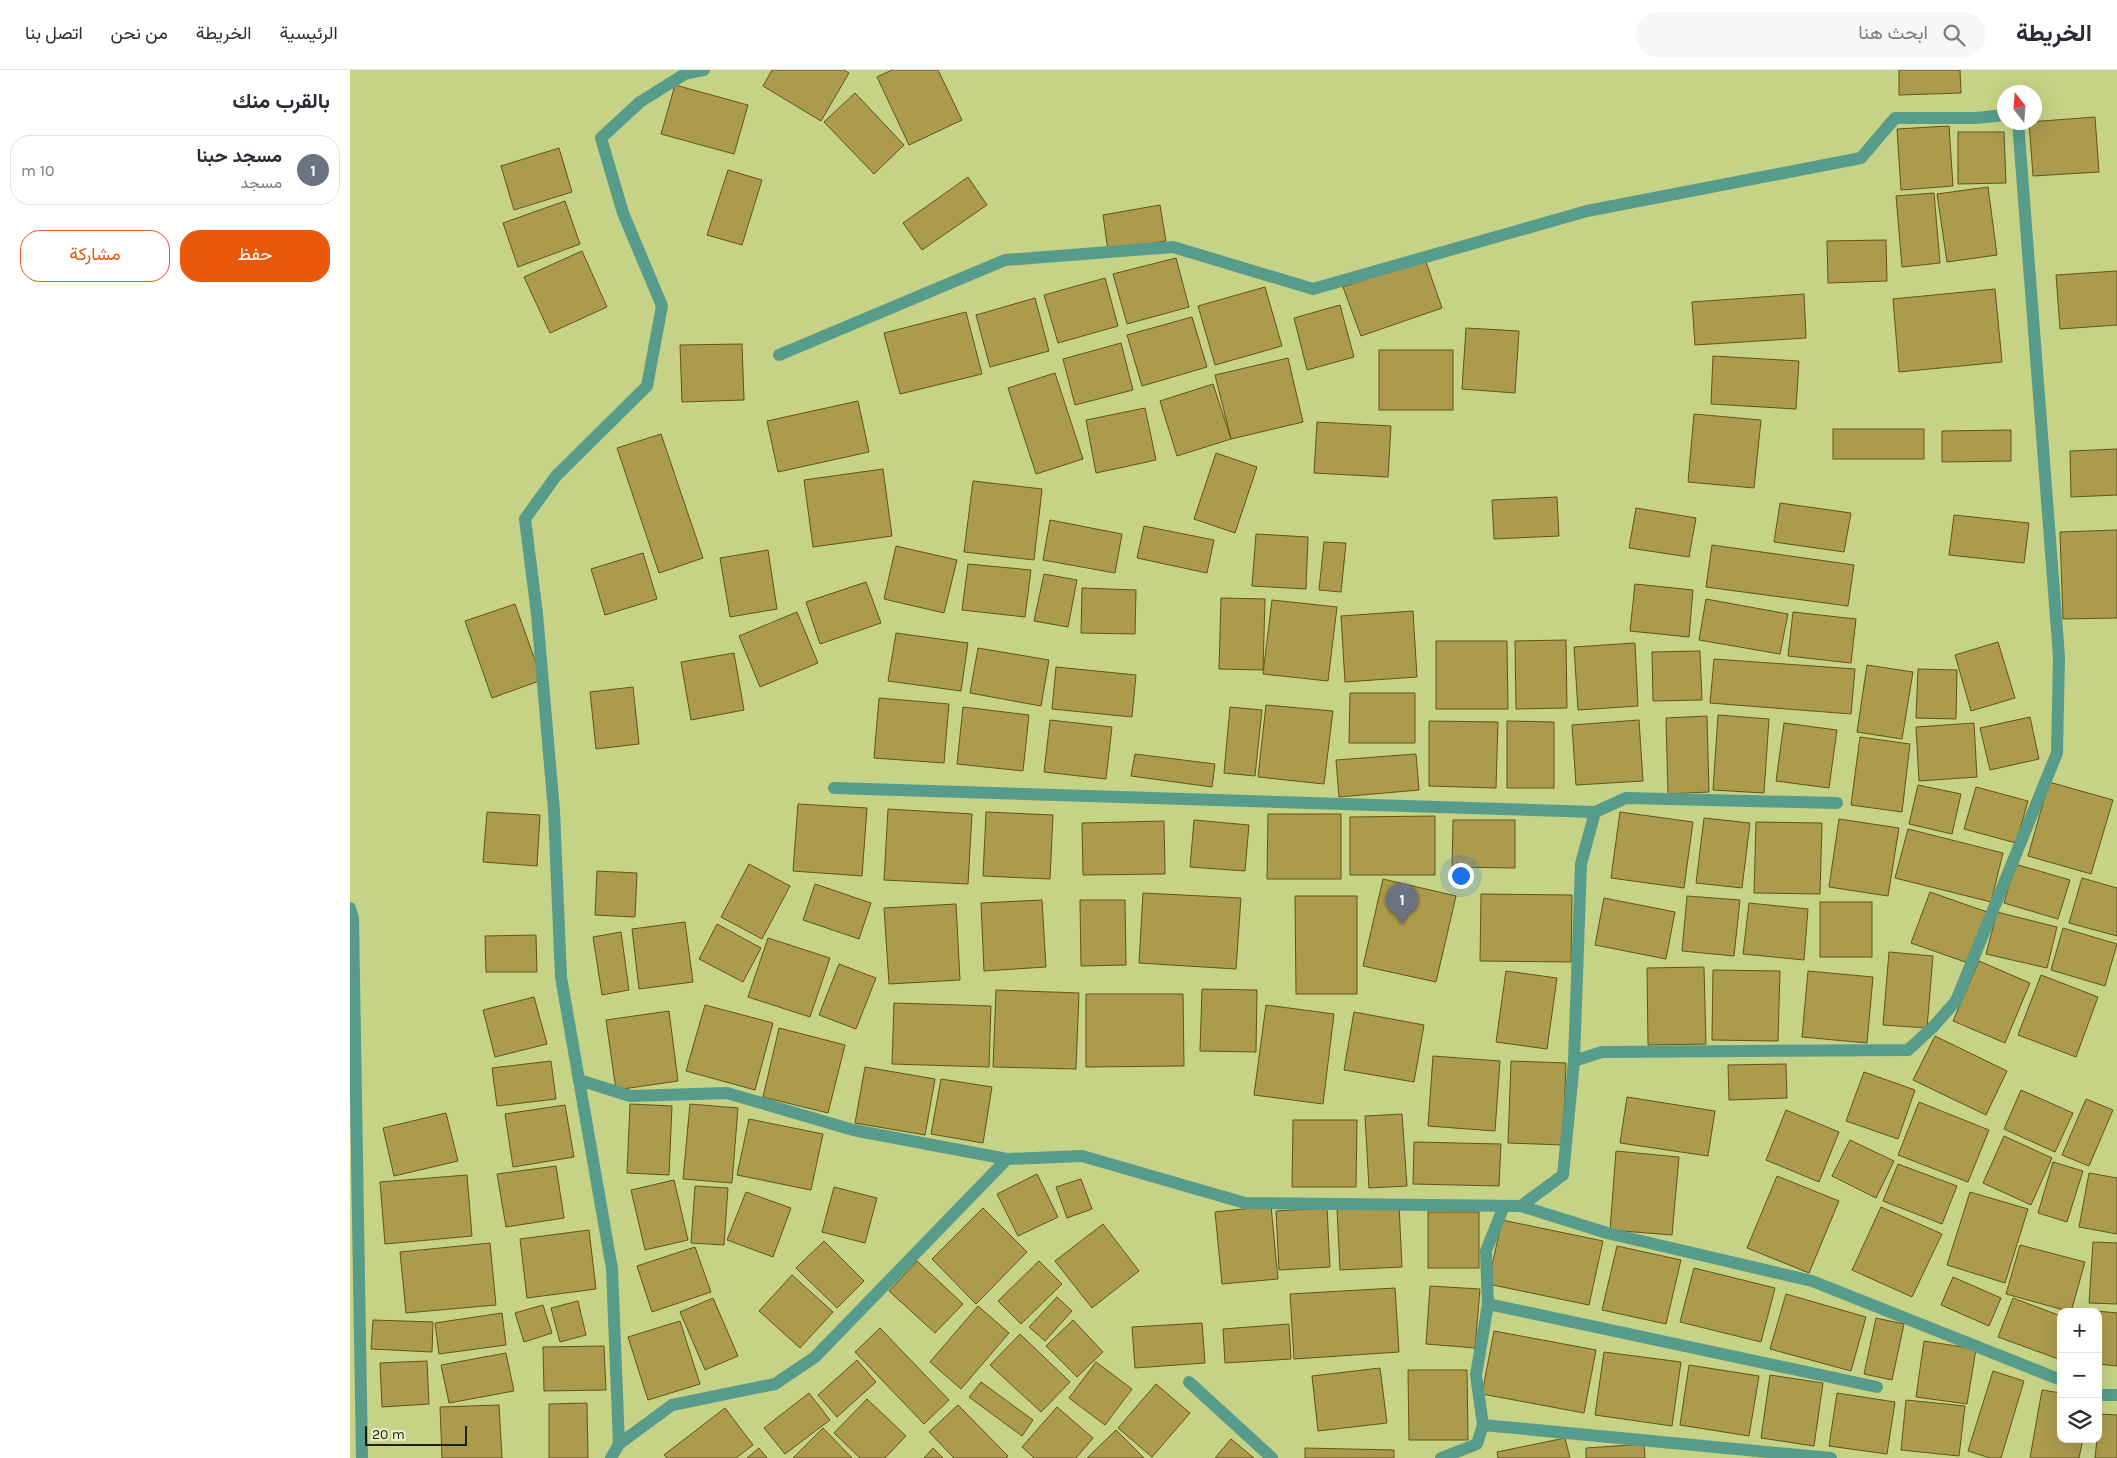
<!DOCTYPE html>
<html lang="ar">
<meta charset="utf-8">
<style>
body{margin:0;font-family:Karla,Vazirmatn,sans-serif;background:#f7f7f7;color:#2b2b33;direction:rtl}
.controls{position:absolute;right:15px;bottom:15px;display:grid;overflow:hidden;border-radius:10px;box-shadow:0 5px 20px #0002}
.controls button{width:45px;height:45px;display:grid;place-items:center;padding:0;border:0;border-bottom:1px solid #e1e1e2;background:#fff;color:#2b2b33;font:25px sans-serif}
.compass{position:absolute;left:1647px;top:15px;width:45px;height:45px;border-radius:50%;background:#fff;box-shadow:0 5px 20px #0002;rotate:343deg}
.scale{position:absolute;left:15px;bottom:12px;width:102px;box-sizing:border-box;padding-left:5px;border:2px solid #1e2203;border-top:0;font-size:14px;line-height:18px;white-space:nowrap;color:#1e2203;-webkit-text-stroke:4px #e8efc9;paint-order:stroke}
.you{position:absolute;left:1110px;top:805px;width:18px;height:18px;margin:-12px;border:4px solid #fff;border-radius:50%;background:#1a73e8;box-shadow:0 0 0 8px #1a73e833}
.badge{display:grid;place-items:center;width:32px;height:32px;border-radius:50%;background:#ea580c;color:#fff;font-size:16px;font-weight:700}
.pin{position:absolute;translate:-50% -41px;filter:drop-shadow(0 1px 2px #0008)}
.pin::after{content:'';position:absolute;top:26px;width:18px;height:15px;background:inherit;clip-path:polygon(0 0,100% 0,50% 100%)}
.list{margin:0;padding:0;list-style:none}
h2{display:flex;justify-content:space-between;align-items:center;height:65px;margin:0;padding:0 20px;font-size:21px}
h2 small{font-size:16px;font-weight:400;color:#7c7c81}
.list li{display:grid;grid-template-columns:32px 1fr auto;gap:15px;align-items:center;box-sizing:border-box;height:70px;margin:0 10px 10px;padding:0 10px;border:1px solid #e1e1e2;border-radius:20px}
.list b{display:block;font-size:19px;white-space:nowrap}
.list p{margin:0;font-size:16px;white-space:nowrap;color:#7c7c81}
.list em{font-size:16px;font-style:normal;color:#7c7c81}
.actions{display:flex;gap:10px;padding:15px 20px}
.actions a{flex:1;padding:11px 0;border:1px solid #ea580c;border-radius:20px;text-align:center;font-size:18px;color:#ea580c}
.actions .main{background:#ea580c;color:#fff}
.icon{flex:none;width:28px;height:28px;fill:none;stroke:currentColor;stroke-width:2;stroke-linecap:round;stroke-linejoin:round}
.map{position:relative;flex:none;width:1767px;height:1388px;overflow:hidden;direction:ltr}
header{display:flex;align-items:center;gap:30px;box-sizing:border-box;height:70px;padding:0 25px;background:#fff;border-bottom:1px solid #e1e1e2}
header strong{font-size:24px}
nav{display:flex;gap:28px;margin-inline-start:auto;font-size:18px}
.search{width:350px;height:45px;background:#f7f7f7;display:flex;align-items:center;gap:12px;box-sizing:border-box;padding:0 18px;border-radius:28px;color:#7c7c81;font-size:19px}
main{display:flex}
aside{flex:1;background:#fff}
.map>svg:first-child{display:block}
</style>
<header>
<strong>الخريطة</strong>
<div class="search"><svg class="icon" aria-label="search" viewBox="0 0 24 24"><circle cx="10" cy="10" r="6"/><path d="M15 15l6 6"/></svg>ابحث هنا</div>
<nav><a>الرئيسية</a><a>الخريطة</a><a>من نحن</a><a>اتصل بنا</a></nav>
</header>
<main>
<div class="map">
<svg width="1767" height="1388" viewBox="0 0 1767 1388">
<rect width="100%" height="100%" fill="#c6d286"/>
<g fill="#ac9a4d" stroke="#625417">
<polygon points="422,0 494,0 499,3 471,51 413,16"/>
<polygon points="542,0 588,0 612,50 559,75 527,7"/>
<polygon points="1549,0 1610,0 1611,23 1549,25"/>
<polygon points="325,15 398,35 384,84 311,64"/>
<polygon points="505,23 554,75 524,104 474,52"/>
<polygon points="1745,47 1749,102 1683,106 1679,52"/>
<polygon points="1599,56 1603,116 1551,120 1547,59"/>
<polygon points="1608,62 1654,62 1656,113 1608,114"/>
<polygon points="209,78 222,122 164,140 151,96"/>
<polygon points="378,100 412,110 392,175 357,165"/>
<polygon points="618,107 637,135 572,180 553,153"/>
<polygon points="1638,117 1647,185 1597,192 1587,124"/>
<polygon points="1584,123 1590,193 1552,197 1546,126"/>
<polygon points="215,131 230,174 168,197 153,153"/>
<polygon points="810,135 816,171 758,181 753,145"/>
<polygon points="1536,170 1537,211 1478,213 1477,171"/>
<polygon points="232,181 257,237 200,263 174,207"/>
<polygon points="826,188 839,237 777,254 763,204"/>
<polygon points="1075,189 1092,238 1011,266 993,217"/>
<polygon points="1767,201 1767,255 1710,259 1706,205"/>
<polygon points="755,208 768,256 708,273 694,225"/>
<polygon points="915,217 932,276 865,295 848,236"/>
<polygon points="1645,219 1652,292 1549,302 1543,229"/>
<polygon points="1454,224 1456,268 1345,275 1342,232"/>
<polygon points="685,228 699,281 640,297 626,245"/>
<polygon points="990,235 1004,287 957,300 944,248"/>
<polygon points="616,242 632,304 550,324 534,263"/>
<polygon points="842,247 857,297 792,316 777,265"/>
<polygon points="1116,258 1169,261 1165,323 1112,319"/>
<polygon points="771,273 783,320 725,335 713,289"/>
<polygon points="392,274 394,330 332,332 330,275"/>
<rect x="1029" y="280" width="74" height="60"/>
<polygon points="1363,286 1449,291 1446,339 1361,334"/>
<polygon points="938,288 953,352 881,369 865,305"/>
<polygon points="705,303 733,389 686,404 658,318"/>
<polygon points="863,314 881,369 827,386 810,331"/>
<polygon points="508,331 519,382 428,402 417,351"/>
<polygon points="795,338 806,390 746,403 736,350"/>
<polygon points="1344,344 1411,350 1404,418 1338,412"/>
<polygon points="967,352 1041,356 1038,407 964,403"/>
<rect x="1483" y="359" width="91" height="30"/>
<polygon points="1661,360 1661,391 1592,392 1592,361"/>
<polygon points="311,364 353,488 309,503 267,378"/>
<polygon points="1767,379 1767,425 1721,427 1720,381"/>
<polygon points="866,383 907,397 885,463 844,449"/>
<polygon points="533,399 542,466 463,477 454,410"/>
<polygon points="623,411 692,419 684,490 614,482"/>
<polygon points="1207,427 1209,466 1144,469 1142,430"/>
<polygon points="1430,433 1501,443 1494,482 1424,472"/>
<polygon points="1286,438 1346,448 1339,487 1279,478"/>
<polygon points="1604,445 1679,453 1674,493 1599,485"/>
<polygon points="700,450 772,464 765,503 693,490"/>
<polygon points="794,456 864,470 857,503 787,488"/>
<polygon points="1767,460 1767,548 1713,549 1710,462"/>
<polygon points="906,464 958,467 956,519 902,516"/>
<polygon points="974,472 996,473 991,522 969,520"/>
<polygon points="1362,475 1504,495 1498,536 1356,517"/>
<polygon points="546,476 607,490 594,543 534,529"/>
<polygon points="418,480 427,539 380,547 370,488"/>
<polygon points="293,483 307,529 255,545 241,499"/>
<polygon points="618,494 681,500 675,547 612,540"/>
<polygon points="694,504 727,510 718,557 684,551"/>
<polygon points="516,512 531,553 470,574 456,532"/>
<polygon points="1285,514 1343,520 1339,567 1280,561"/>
<polygon points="732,518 786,520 785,564 731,563"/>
<polygon points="871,528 915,529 913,600 869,599"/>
<polygon points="1356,529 1438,544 1430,584 1349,570"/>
<polygon points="922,530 987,537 978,611 913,604"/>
<polygon points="165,534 192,610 142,628 115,551"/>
<polygon points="1063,541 1067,607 995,612 991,546"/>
<polygon points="447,542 468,593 410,617 389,566"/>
<polygon points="1443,542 1506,549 1501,593 1438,586"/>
<polygon points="546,563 618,573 611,621 538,611"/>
<polygon points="1216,570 1217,638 1166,639 1165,571"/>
<polygon points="1086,571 1157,571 1158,639 1086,639"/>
<polygon points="1648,572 1665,628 1621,641 1605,585"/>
<polygon points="1285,573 1288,636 1228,640 1224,577"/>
<polygon points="628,578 699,590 691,636 620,623"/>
<polygon points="1350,581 1352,630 1303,631 1302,582"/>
<polygon points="384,583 394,640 341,650 331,592"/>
<polygon points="1364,589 1505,599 1501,644 1360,633"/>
<polygon points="1517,595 1563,602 1552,669 1507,662"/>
<polygon points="706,597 786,605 782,647 702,639"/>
<polygon points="1568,599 1607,600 1606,649 1566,648"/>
<polygon points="283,617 289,674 246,679 240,622"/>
<polygon points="1000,623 1065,623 1065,673 999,673"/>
<polygon points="529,628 599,634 594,693 524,688"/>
<polygon points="916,635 983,641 974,714 908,707"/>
<polygon points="613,637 679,645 673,701 607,694"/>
<polygon points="880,637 912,640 905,706 874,703"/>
<polygon points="1368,645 1419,649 1414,723 1363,720"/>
<polygon points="1357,646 1359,722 1318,724 1316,648"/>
<polygon points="1680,647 1689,689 1640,700 1630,658"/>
<polygon points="700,650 762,657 756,709 694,702"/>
<polygon points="1289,650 1293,711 1226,715 1222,655"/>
<polygon points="1079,651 1148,652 1146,718 1079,716"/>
<polygon points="1157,651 1204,652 1204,718 1157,718"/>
<polygon points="1434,653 1487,660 1479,718 1426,711"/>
<polygon points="1624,653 1627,707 1569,711 1566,657"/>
<polygon points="1510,667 1560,674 1552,742 1501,735"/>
<polygon points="785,684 865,694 862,717 781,706"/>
<polygon points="1066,684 1069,720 989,727 986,690"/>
<polygon points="1699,712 1763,730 1741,804 1678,786"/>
<polygon points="1568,715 1611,724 1602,764 1559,754"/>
<polygon points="1626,717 1678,731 1666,773 1614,759"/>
<polygon points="448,734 517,738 512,806 443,801"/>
<polygon points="538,739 622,744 618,814 534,810"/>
<polygon points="137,742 190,745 187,796 133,792"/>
<polygon points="636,742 703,745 700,809 633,806"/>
<polygon points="1270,742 1343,752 1334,818 1261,808"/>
<polygon points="918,744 991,744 991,809 917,809"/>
<polygon points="1085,746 1085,805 1000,805 1000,747"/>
<polygon points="1354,748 1400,753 1392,818 1346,813"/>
<polygon points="1489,749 1549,758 1538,826 1479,817"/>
<polygon points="844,750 899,755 895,801 840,797"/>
<polygon points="1103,750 1165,750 1165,798 1102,797"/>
<polygon points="814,751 815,804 733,805 732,753"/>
<polygon points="1406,752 1472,753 1470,824 1404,823"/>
<polygon points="1558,759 1653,783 1641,832 1545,808"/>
<polygon points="399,794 440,816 412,869 371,847"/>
<polygon points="1665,794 1720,810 1708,849 1654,833"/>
<polygon points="247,801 287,803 285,847 245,845"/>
<polygon points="1732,808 1767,818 1767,866 1719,853"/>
<polygon points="1033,809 1106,826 1086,912 1013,896"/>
<polygon points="465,814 521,833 509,869 453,850"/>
<polygon points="1580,822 1637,842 1618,893 1561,873"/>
<polygon points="793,823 891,828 886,899 789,893"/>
<polygon points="1131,824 1222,825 1221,892 1130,891"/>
<polygon points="945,826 1007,826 1007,924 946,924"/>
<polygon points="1337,826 1390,830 1384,886 1332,881"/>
<polygon points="1254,828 1325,842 1316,889 1245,875"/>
<polygon points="692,830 696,897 634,901 631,833"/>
<polygon points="730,830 775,830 776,895 731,896"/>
<rect x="1470" y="832" width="52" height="55"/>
<polygon points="1399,833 1458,839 1454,890 1393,884"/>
<polygon points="606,834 610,910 539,914 534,838"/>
<polygon points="1647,842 1707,857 1697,898 1636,884"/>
<polygon points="335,852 343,912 289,919 282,859"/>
<polygon points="367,854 411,878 393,912 349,889"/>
<polygon points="1713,858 1767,874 1755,916 1701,900"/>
<polygon points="271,862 279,920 252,925 243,867"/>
<polygon points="186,865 187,902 136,902 135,866"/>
<polygon points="418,868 480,888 460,947 398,927"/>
<polygon points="1539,882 1583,886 1577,958 1533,955"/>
<polygon points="1629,891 1680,913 1655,973 1603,951"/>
<polygon points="489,894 526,908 506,959 469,945"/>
<polygon points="1354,897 1356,974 1298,975 1297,898"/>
<polygon points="1363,900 1430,901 1428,971 1362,970"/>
<polygon points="1156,901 1207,908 1197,979 1146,972"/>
<polygon points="1458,901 1523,907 1517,973 1452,967"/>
<polygon points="1691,905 1748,927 1726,987 1668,965"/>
<polygon points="852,919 907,920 906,982 850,981"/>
<polygon points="646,920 729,923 726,999 643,997"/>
<polygon points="736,924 833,924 834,996 736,997"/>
<polygon points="184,927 197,974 145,987 133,940"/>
<polygon points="544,933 641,936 639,997 542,994"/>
<polygon points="355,935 423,953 405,1020 336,1001"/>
<polygon points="916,935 984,944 973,1034 904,1025"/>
<polygon points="319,941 328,1011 266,1020 256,950"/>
<polygon points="1004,942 1074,955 1064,1012 994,1000"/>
<polygon points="429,958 495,975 478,1043 413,1027"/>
<polygon points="1585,966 1657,1001 1636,1045 1563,1010"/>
<polygon points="1083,986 1150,991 1145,1061 1078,1056"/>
<polygon points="201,991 206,1029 147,1036 142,998"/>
<polygon points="1161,991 1216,993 1213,1075 1158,1073"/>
<polygon points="1436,994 1437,1028 1379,1030 1378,995"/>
<polygon points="515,997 585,1009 575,1065 505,1053"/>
<polygon points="1514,1002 1565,1020 1548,1069 1496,1051"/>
<polygon points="591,1009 642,1017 633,1073 581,1064"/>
<polygon points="1671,1020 1723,1043 1705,1082 1654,1059"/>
<polygon points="1277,1027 1365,1041 1358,1086 1270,1073"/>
<polygon points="1736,1029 1763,1040 1739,1096 1712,1085"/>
<polygon points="1569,1032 1639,1060 1618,1112 1548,1085"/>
<polygon points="280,1034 322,1036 319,1105 277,1103"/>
<polygon points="340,1034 388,1038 382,1113 333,1109"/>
<polygon points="215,1035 224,1087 163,1097 155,1044"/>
<polygon points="1436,1040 1489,1062 1469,1112 1416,1090"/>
<polygon points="96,1043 108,1091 44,1106 33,1058"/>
<polygon points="1052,1044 1057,1116 1019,1118 1015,1046"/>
<polygon points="399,1049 473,1064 461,1120 387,1105"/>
<polygon points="943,1050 1007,1050 1006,1117 942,1117"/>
<polygon points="1654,1066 1702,1088 1681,1135 1633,1113"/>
<polygon points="1500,1070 1544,1091 1526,1128 1482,1106"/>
<polygon points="1064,1072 1151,1074 1149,1116 1063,1114"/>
<polygon points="1266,1081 1329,1087 1322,1165 1260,1160"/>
<polygon points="1703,1092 1733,1101 1717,1152 1688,1143"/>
<polygon points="1548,1094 1607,1116 1592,1154 1533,1131"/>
<polygon points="206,1096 214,1148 156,1157 147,1104"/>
<polygon points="1739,1103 1767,1108 1767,1164 1729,1157"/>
<polygon points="687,1104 708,1147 668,1166 647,1124"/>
<polygon points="117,1105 122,1166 35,1174 30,1112"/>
<polygon points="1427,1106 1489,1131 1459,1203 1397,1178"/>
<polygon points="731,1109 742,1139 717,1148 706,1117"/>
<polygon points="324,1110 338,1170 295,1180 281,1120"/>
<polygon points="345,1116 378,1118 374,1175 341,1173"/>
<polygon points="484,1117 527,1128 515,1173 472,1162"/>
<polygon points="396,1122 441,1138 423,1187 377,1170"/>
<polygon points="1620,1122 1678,1139 1655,1213 1597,1195"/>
<polygon points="1049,1135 1052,1197 990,1200 987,1139"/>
<polygon points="921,1136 928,1209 872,1214 865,1142"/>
<polygon points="1531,1137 1592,1164 1562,1227 1502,1200"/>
<polygon points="633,1138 677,1182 626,1234 582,1189"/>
<polygon points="977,1138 980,1197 929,1200 926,1141"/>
<rect x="1078" y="1142" width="51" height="56"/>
<polygon points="1152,1150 1253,1171 1239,1235 1138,1214"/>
<polygon points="753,1154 789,1201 742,1238 705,1191"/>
<polygon points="239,1160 246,1219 177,1228 170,1169"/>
<polygon points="474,1171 514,1211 487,1238 446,1198"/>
<polygon points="1743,1172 1767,1173 1767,1234 1739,1233"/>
<polygon points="140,1173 146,1235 56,1243 50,1182"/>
<polygon points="1670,1175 1735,1192 1721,1242 1656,1224"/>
<polygon points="1267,1176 1331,1190 1316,1254 1252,1240"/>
<polygon points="345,1177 361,1222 302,1242 287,1196"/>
<polygon points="567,1191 613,1234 585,1263 539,1221"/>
<polygon points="689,1191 712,1214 671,1254 648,1231"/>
<polygon points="1344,1198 1425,1218 1411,1272 1330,1252"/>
<polygon points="442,1205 483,1242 450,1278 409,1241"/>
<polygon points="1603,1207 1651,1228 1639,1256 1591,1235"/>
<polygon points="1080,1216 1130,1219 1125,1278 1076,1274"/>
<polygon points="1045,1218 1049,1282 944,1289 940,1224"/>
<polygon points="1436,1224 1516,1247 1501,1301 1420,1279"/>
<polygon points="707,1227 722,1241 695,1271 679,1257"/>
<polygon points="363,1228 388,1286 355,1300 330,1242"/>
<polygon points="1663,1228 1711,1246 1711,1290 1648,1267"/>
<polygon points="228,1231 236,1265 210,1272 201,1238"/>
<polygon points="193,1235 202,1263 174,1272 165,1243"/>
<polygon points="628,1236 659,1263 611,1319 580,1292"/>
<polygon points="1747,1241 1767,1243 1767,1296 1748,1294"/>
<polygon points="152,1243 156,1275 89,1284 85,1253"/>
<polygon points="1526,1248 1554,1254 1542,1310 1514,1304"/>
<polygon points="23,1250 83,1252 82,1282 21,1279"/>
<polygon points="723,1250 753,1282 727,1307 696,1276"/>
<polygon points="330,1251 350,1314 298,1330 278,1267"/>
<polygon points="852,1253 855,1293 785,1298 782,1257"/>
<polygon points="939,1254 941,1289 875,1293 873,1259"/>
<polygon points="530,1258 599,1330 574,1354 505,1282"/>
<polygon points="1144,1261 1246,1280 1234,1343 1132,1324"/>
<polygon points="670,1264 720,1312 691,1342 640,1295"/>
<polygon points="1574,1271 1626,1279 1617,1334 1566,1327"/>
<polygon points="254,1276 256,1320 194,1321 193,1277"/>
<polygon points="1254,1282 1331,1292 1322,1356 1245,1345"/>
<polygon points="156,1283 164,1321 99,1333 91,1295"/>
<polygon points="507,1290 526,1312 487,1347 468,1325"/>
<polygon points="77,1291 79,1334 32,1337 30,1293"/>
<polygon points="746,1292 782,1319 755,1355 719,1328"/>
<polygon points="1339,1295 1409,1306 1399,1366 1330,1355"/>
<polygon points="1030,1298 1037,1353 968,1361 962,1306"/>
<polygon points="1058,1300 1117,1300 1118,1370 1059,1370"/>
<polygon points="1643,1301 1674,1311 1651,1388 1640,1388 1618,1381"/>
<polygon points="1420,1305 1473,1313 1464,1376 1411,1368"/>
<polygon points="631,1312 683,1350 672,1366 619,1327"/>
<polygon points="806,1314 840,1343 802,1387 768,1358"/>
<polygon points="1692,1320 1711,1323 1711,1369 1733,1369 1729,1388 1680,1388"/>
<polygon points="459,1323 480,1350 435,1384 414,1358"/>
<polygon points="1487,1323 1545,1332 1537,1384 1479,1376"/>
<polygon points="517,1329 556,1366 535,1388 510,1388 484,1363"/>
<polygon points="1556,1330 1615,1336 1609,1386 1551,1380"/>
<polygon points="237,1333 238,1388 199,1388 199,1334"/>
<polygon points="149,1335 152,1388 92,1388 90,1337"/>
<polygon points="608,1335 658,1386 656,1388 604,1388 579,1362"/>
<polygon points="707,1337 743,1368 726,1388 684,1388 672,1377"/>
<polygon points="375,1338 403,1375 386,1388 317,1388 314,1385"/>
<polygon points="1748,1344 1767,1345 1767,1388 1745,1388 1747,1369 1748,1369"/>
<polygon points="473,1358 502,1388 443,1388"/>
<polygon points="766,1360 794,1388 737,1388"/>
<polygon points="1215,1368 1220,1388 1148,1388 1147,1382"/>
<polygon points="881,1369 904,1388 865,1388"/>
<polygon points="1294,1374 1295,1388 1236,1388 1236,1378"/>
<polygon points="409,1378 417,1388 397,1388"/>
<polygon points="583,1378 593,1388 574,1388"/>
<polygon points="955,1378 1044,1380 1044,1388 955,1388"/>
</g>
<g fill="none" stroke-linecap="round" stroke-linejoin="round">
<g stroke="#579c8b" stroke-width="12">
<polyline points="429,285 655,190 823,177 963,219 1237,141 1511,88 1545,48 1626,48 1654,45"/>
<polyline points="484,718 1245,742"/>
<polyline points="0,838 3,848 12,1388"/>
<polyline points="1224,991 1231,794 1245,742 1276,728 1487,733"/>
<polyline points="229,1010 280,1026 377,1023 503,1060 657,1089"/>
<polyline points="1171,1136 1213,1105 1224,991 1252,982 1558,980 1583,957 1606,931 1707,683 1709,587 1668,52"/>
<polyline points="1138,1234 1527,1317"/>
<polyline points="839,1312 922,1388"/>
<polyline points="1748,1325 1767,1325"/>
<polyline points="1133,1355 1126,1305 1138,1234 1136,1181 1154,1136"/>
<polyline points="269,1374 262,1199 211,907 204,741 187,544 175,449 206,406 297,316 312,236 273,143 251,68 290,32 335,4 354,0"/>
<polyline points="261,1388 269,1374 322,1335 425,1314 465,1287 657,1089 732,1086 895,1133 1171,1136 1257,1163 1462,1211 1711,1310"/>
<polyline points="1091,1388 1127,1374 1133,1355 1481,1388"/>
</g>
</g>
</svg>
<div class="controls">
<button>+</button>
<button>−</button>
<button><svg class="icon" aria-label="layers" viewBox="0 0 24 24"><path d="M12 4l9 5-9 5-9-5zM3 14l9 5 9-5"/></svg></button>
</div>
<svg class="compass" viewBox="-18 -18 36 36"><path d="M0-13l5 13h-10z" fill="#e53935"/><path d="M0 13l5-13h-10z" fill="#7c7c81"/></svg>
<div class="scale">20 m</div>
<div class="you"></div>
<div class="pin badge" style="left:1052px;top:854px;background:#6b7280">1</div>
</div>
<aside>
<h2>بالقرب منك<small></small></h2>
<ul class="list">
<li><span class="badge" style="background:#6b7280">1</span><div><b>مسجد حبنا</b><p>مسجد</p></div><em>10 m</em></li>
</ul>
<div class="actions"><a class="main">حفظ</a><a>مشاركة</a></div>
</aside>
</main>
